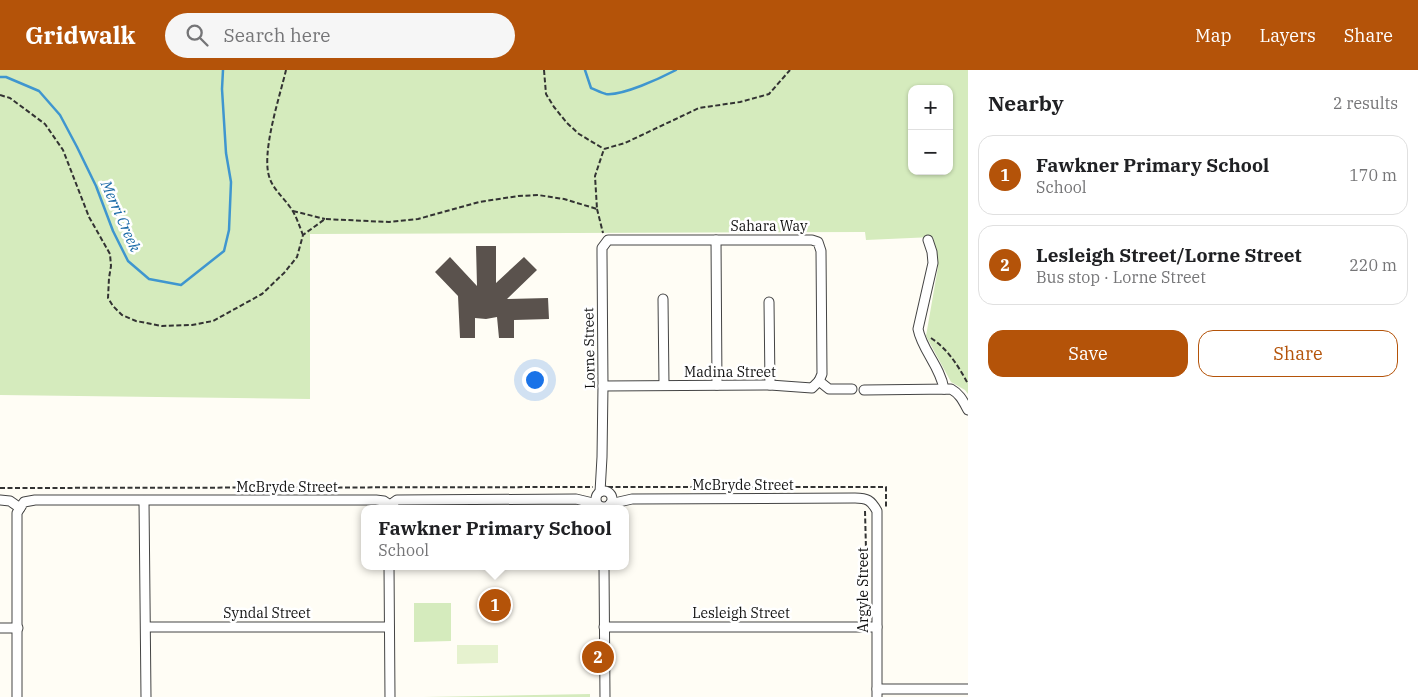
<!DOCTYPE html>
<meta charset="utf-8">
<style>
body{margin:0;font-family:"IBM Plex Serif",serif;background:#f6f6f6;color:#202124}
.controls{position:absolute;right:15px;top:15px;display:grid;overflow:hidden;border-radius:10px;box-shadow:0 1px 4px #0004}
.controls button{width:45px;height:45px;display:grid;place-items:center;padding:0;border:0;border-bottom:1px solid #e0e0e0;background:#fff;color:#202124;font:25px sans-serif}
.you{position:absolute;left:534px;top:309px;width:18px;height:18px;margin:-12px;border:4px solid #fff;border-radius:50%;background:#1a73e8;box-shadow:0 0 0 8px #1a73e833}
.badge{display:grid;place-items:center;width:32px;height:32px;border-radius:50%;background:#b45309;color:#fff;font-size:16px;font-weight:700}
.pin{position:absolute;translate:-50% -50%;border:2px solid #fff;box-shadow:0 1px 5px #0006}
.popup{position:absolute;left:361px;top:435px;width:268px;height:65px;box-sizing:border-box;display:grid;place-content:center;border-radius:10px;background:#fff;filter:drop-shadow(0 1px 4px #0005);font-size:16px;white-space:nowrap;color:#757577}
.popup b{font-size:19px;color:#202124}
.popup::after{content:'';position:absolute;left:50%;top:100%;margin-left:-10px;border:10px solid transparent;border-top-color:#fff}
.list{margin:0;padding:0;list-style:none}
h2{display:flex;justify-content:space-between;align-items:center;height:65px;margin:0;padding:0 20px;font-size:21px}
h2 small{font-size:16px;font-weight:400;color:#757577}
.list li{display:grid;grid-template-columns:32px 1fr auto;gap:15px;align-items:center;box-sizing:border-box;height:80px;margin:0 10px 10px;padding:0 10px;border:1px solid #e0e0e0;border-radius:15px}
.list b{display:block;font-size:19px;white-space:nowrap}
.list p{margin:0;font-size:16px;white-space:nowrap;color:#757577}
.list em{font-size:16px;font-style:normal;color:#757577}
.actions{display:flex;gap:10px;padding:15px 20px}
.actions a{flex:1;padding:11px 0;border:1px solid #b45309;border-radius:15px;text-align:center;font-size:18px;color:#b45309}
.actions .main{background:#b45309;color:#fff}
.icon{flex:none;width:28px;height:28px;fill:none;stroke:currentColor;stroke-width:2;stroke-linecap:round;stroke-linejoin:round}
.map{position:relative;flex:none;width:968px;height:627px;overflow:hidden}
header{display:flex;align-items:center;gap:30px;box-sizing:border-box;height:70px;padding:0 25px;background:#b45309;color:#fff}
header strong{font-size:24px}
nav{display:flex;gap:28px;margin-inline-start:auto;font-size:18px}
.search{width:350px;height:45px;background:#f6f6f6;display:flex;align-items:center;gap:12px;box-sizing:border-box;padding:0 18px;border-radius:28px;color:#757577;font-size:19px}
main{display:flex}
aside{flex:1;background:#fff}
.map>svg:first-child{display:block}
</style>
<header>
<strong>Gridwalk</strong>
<div class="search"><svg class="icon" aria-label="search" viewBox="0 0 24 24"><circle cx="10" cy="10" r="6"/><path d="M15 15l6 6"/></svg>Search here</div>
<nav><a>Map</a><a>Layers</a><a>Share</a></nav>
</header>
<main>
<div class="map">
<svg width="968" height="627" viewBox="0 0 968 627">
<rect width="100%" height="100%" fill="#fffdf5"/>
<g fill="#d5ebbd" fill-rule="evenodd">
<path d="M 0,0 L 968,0 L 968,324 L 965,320 L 951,312 L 926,266 L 938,197 L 933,167 L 866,170 L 865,162 L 310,164 L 310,329 L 0,325 ZM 912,19 L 949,19 L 949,101 L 912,101 Z"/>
<polygon points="414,533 451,533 451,571 414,572"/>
<polygon points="590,624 590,627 423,627"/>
</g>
<polygon fill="#e6f2cf" points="457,575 498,575 498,593 457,594"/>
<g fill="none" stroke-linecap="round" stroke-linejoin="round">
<g stroke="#3f96cf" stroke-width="2.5">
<path d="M 585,0 L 591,18 C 596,20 601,23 606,24 C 622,26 661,8 676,0"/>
<polyline points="0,7 6,7 39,21 60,45 77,77 96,116 113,161 128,191 149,209 181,215 224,181 229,160 231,112 226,83 222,19 223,0"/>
</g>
</g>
<polygon fill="#5a524d" points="476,176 496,176 496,213 524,187 537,200 507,229 548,228 549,249 514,250 514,268 499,268 497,247 486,249 475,248 475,268 460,268 458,226 435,202 450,187 477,216"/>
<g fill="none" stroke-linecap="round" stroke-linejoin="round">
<g stroke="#444" stroke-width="11">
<g id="minor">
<polyline points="716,170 717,315"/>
<path d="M 928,170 L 932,182 L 933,193 L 918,259 C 922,280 940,296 944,319"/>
<polyline points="663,229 664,315"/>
<polyline points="769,232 770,315"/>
<polyline points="819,311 829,319 852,319"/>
<polyline points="603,316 770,315 812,318 819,311"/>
<path d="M 864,320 L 951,319 C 960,324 963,331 968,340"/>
<circle cx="604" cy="429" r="8"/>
<polyline points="600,422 602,387 603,316 602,185 602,178 608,170 812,170 818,172 821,181 822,304 819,311"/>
<polyline points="0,430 10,431 20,438 24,432 35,430 376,430 384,431 390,435 397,430 576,429 597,434"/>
<polyline points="144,431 146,627"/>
<path d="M 610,434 L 632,429 L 855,428 C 867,428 871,430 877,441 L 877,627"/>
<polyline points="389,496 390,627"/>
<polyline points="604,496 605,627"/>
<polyline points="146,557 389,557"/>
<polyline points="604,557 877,557"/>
<polyline points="0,558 18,558"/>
<polyline points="877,619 968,619"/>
<polyline points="17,627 17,443 20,438"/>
</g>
</g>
<g stroke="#333" stroke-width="2" stroke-dasharray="5 2.5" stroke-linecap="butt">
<path d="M 286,0 C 280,26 260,85 270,109 C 274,120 283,127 290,137 C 296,145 299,155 303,165"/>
<polyline points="544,0 546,24 554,37 567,53 579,64 604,79"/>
<polyline points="0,25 10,28 45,54 63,80 89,147 110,184 111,196 109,208 108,228 113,236 122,245 136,251 162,256 192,255 213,251 262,224 284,203 297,187 303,165 325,149 389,152 418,149 479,132 518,126 538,125 564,129 597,139 595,106 604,79 625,73 699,38 740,32 769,24 790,0"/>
<polyline points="597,139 603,163"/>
<polyline points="293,141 325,149"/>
<path d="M 931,268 C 948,279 959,297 968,314"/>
<polyline points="608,417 886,417 886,437"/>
<polyline points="0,418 593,417"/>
<polyline points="865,441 867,518"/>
</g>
<use href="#minor" stroke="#fff" stroke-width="9"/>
</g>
<g text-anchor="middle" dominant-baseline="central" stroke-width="5" stroke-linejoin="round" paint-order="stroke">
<g font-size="14" fill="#111" stroke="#fff">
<text x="769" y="156">Sahara Way</text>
<text transform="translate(589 278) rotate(-91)">Lorne Street</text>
<text x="730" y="302">Madina Street</text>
<text x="743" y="415">McBryde Street</text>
<text x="287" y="417">McBryde Street</text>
<text transform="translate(863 520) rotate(-90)">Argyle Street</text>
<text x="267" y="543">Syndal Street</text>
<text x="741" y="543">Lesleigh Street</text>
</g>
<g font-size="15" font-style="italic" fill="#1768a6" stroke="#fff">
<text transform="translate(121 146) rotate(66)">Merri Creek</text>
</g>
</g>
</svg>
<div class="controls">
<button>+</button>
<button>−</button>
</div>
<div class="you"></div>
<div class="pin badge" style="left:495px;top:535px">1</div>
<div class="popup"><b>Fawkner Primary School</b>School</div>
<div class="pin badge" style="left:598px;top:587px">2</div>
</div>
<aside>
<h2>Nearby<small>2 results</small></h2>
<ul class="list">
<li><span class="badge">1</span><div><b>Fawkner Primary School</b><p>School</p></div><em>170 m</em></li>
<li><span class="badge">2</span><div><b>Lesleigh Street/Lorne Street</b><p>Bus stop · Lorne Street</p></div><em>220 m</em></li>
</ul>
<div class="actions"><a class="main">Save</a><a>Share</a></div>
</aside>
</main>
